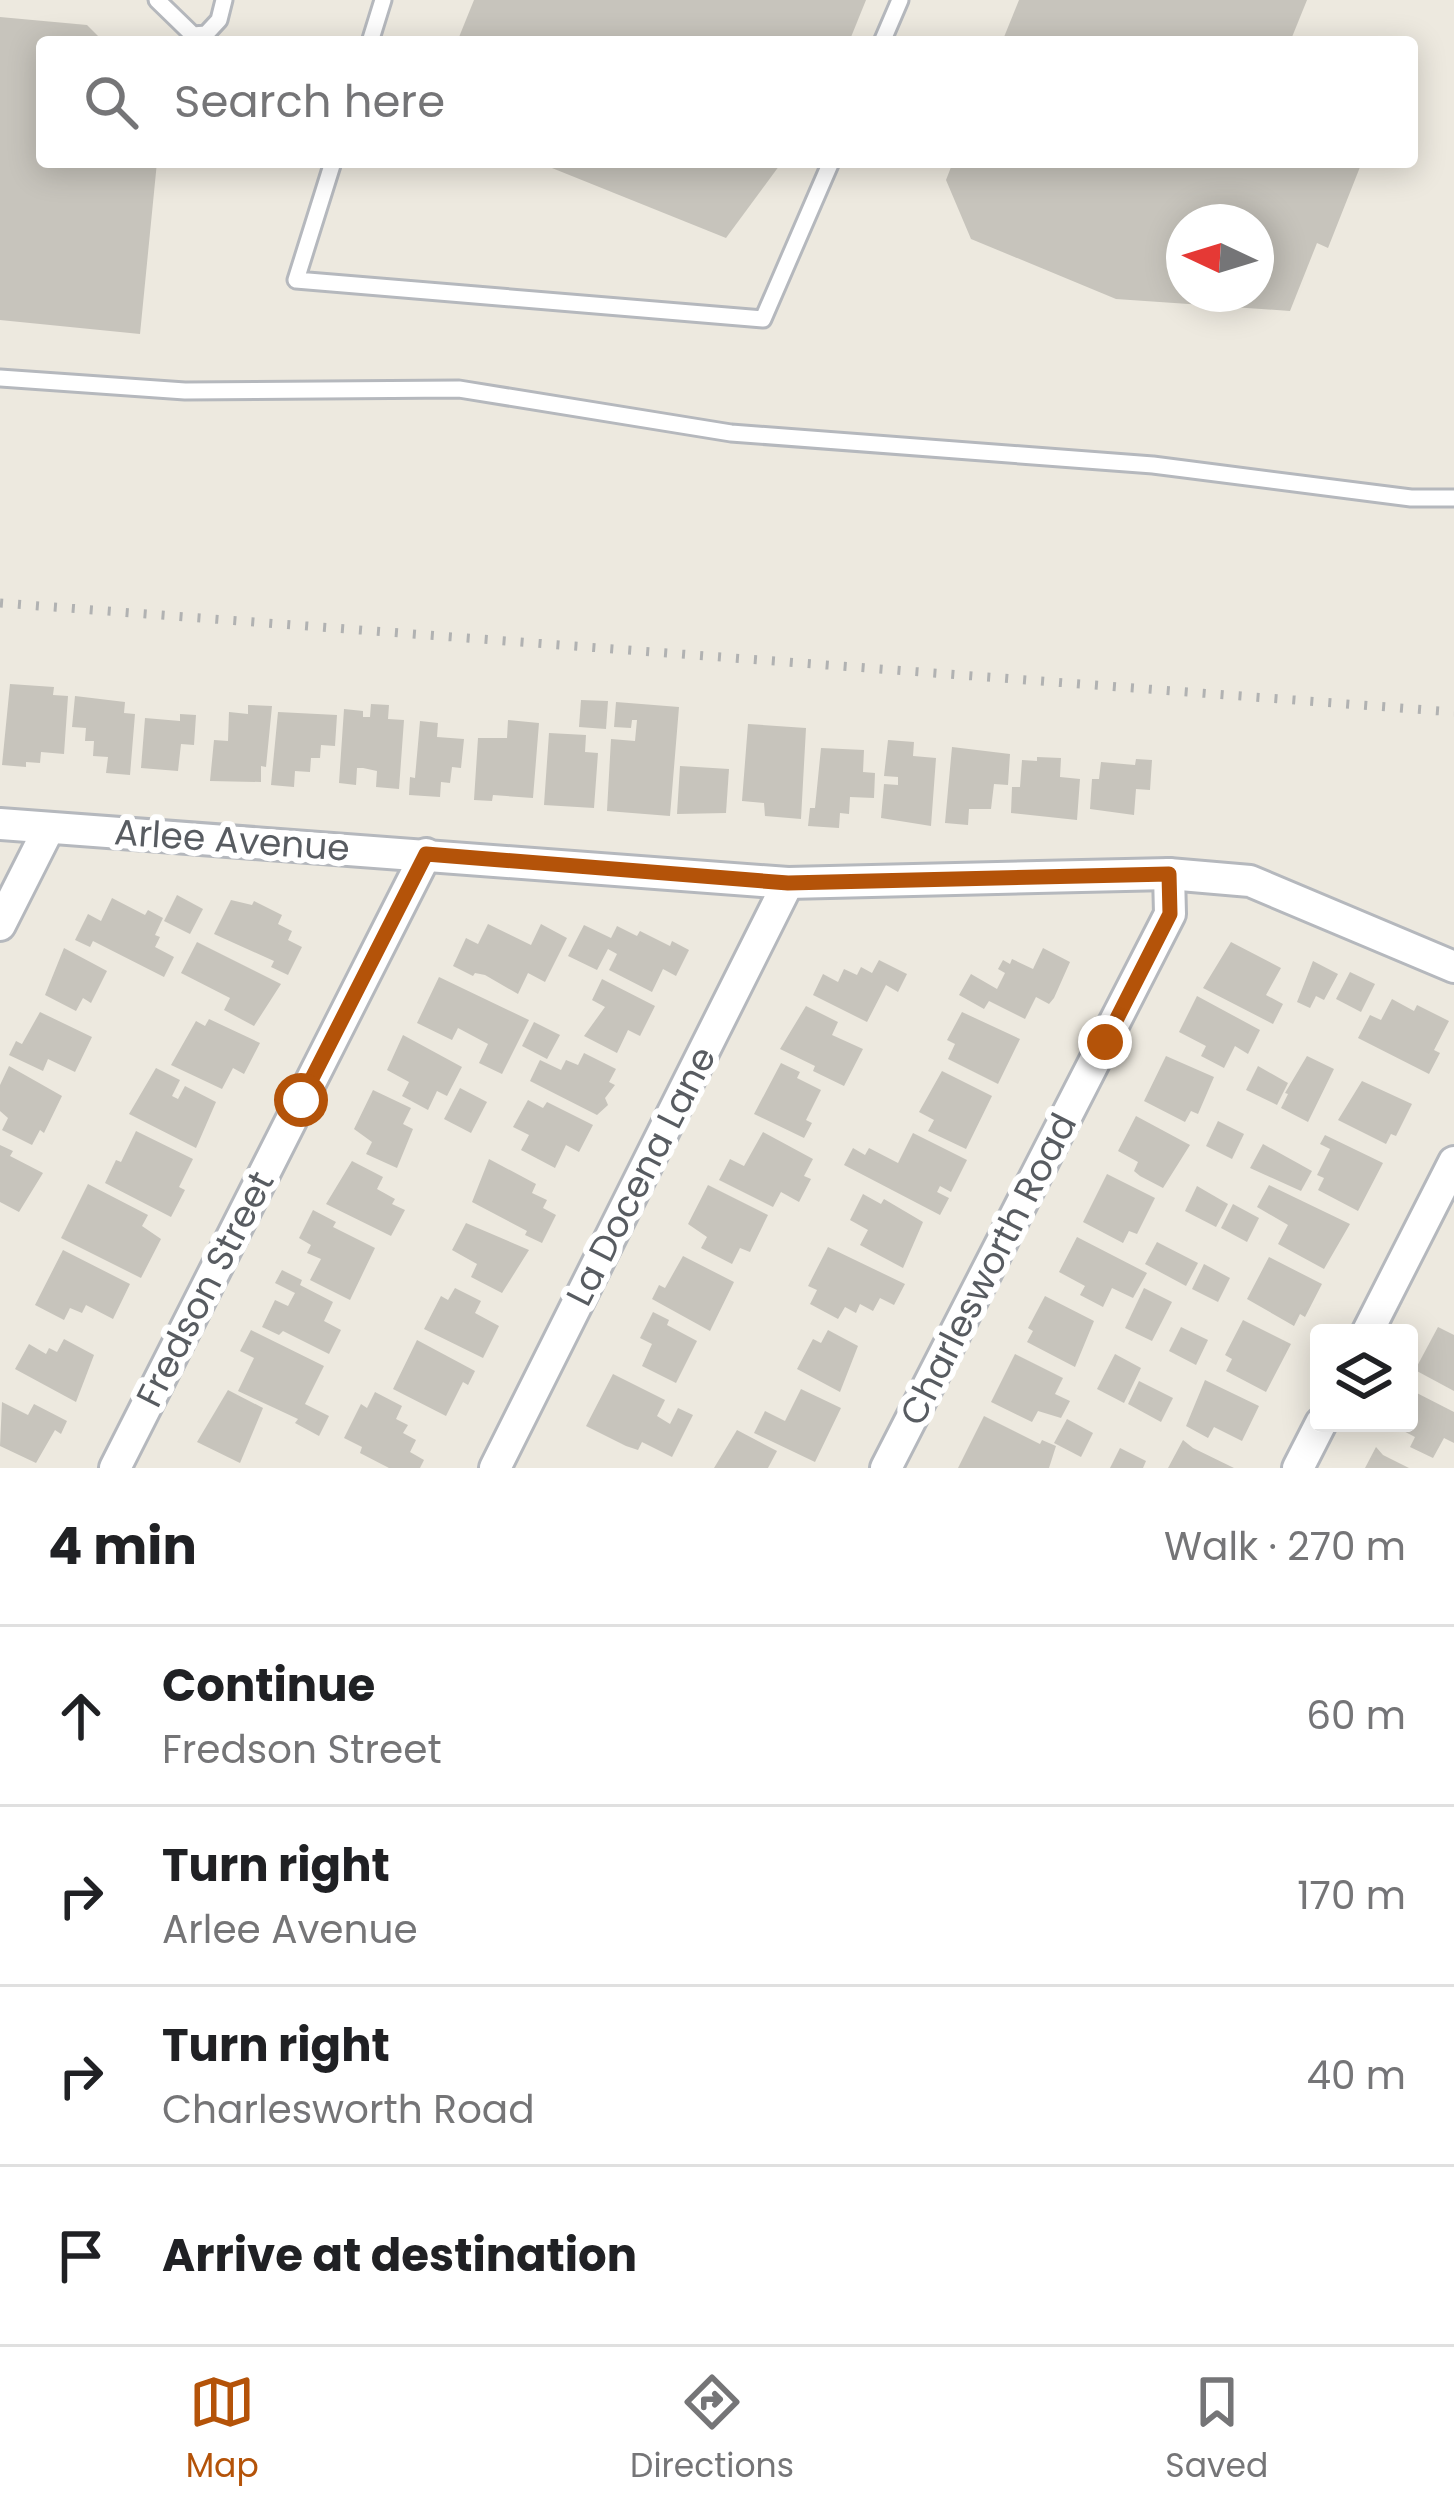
<!DOCTYPE html>
<meta charset="utf-8">
<style>
body{margin:0;font-family:Poppins,sans-serif;background:#f6f6f6;color:#202124}
.controls{position:absolute;right:36px;bottom:36px;display:grid;overflow:hidden;border-radius:12px;box-shadow:0 6px 30px #0003}
.controls button{width:108px;height:108px;display:grid;place-items:center;padding:0;border:0;border-bottom:3px solid #e0e0e0;background:#fff;color:#202124;font:60px sans-serif}
.compass{position:absolute;left:1166px;top:204px;width:108px;height:108px;border-radius:50%;background:#fff;box-shadow:0 6px 30px #0003;rotate:274deg}
.stop{position:absolute;width:36px;height:36px;margin:-27px;border:9px solid #b45309;border-radius:50%;background:#fff}
.stop.end{background:#b45309;border-color:#fff;box-shadow:0 3px 12px #0008}
.list{margin:0;padding:0;list-style:none}
h2{display:flex;justify-content:space-between;align-items:center;height:156px;margin:0;padding:0 48px;font-size:51px}
h2 small{font-size:39px;font-weight:400;color:#757577}
.list li{display:grid;grid-template-columns:78px 1fr auto;gap:36px;align-items:center;box-sizing:border-box;height:180px;padding:0 48px;border-top:3px solid #e0e0e0}
.list b{display:block;font-size:45px;white-space:nowrap}
.list p{margin:0;font-size:39px;white-space:nowrap;color:#757577}
.list em{font-size:39px;font-style:normal;color:#757577}
.icon{flex:none;width:66px;height:66px;fill:none;stroke:currentColor;stroke-width:2;stroke-linecap:round;stroke-linejoin:round}
.map{position:relative;flex:none;width:1454px;height:1468px;overflow:hidden}
.search{position:absolute;background:#fff;box-shadow:0 6px 30px #0003;left:36px;right:36px;top:36px;height:132px;display:flex;align-items:center;gap:30px;box-sizing:border-box;padding:0 42px;border-radius:12px;color:#757577;font-size:45px}
.sheet{height:876px;background:#fff}
nav{display:flex;justify-content:space-around;align-items:center;box-sizing:border-box;height:168px;border-top:3px solid #e0e0e0;background:#fff;font-size:33px;color:#757577}
nav a{display:grid;justify-items:center;gap:6px}
nav .on{color:#b45309}
.map>svg:first-child{display:block}
</style>
<div class="map">
<svg width="1454" height="1468" viewBox="0 0 1454 1468">
<rect width="100%" height="100%" fill="#ede9df"/>
<g fill="#c7c4bc" fill-rule="evenodd">
<polygon points="474,0 866,0 849,42 457,42"/>
<polygon points="1019,0 1307,0 1290,42 1002,42"/>
<polygon points="0,17 87,25 104,42 42,42 42,162 157,162 140,334 0,320"/>
<polygon points="537,162 782,162 726,238"/>
<path d="M 953,162 L 1362,162 L 1328,248 L 1317,243 L 1290,311 L 1116,299 L 971,239 L 946,180 ZM 1184,222 L 1256,222 L 1256,294 L 1184,294 Z"/>
<polygon points="10,684 54,687 53,695 68,696 64,754 41,752 40,763 26,762 26,767 2,765"/>
<polygon points="75,696 125,702 124,713 135,714 130,775 106,773 108,757 93,756 94,741 85,741 86,728 72,727"/>
<polygon points="581,700 608,701 606,729 579,727"/>
<polygon points="616,702 679,707 670,816 607,811 611,739 635,741 637,720 632,720 631,728 614,727"/>
<polygon points="371,704 389,705 388,719 404,720 399,789 376,787 377,771 363,768 357,768 356,785 339,783 344,709 363,711 363,717 370,717"/>
<polygon points="248,705 272,706 266,767 261,766 261,782 210,781 214,740 228,741 229,712 248,714"/>
<polygon points="278,712 337,715 335,746 321,745 320,758 311,758 310,772 295,771 294,787 271,785"/>
<polygon points="180,714 196,715 194,745 181,744 178,771 141,768 145,718 180,721"/>
<polygon points="508,720 539,723 533,798 493,795 492,801 474,800 478,738 507,738"/>
<polygon points="420,721 438,723 437,737 464,739 461,768 452,767 450,783 441,782 440,797 409,795 410,777 415,778"/>
<polygon points="748,724 806,728 801,819 765,816 764,803 742,801"/>
<polygon points="549,733 586,735 585,752 598,753 594,808 544,805"/>
<polygon points="888,740 914,742 913,756 936,758 931,826 881,818 884,784 898,785 898,777 884,776"/>
<polygon points="952,747 1010,754 1008,785 994,784 991,809 969,809 968,825 945,823"/>
<polygon points="821,748 864,750 863,772 875,773 874,798 850,797 849,814 840,813 839,828 808,826 810,808 815,808"/>
<polygon points="1037,757 1061,758 1060,777 1080,779 1077,820 1011,813 1012,787 1020,787 1022,760 1037,761"/>
<polygon points="1136,759 1152,760 1150,790 1136,789 1134,815 1090,809 1092,779 1099,779 1101,762 1135,765"/>
<polygon points="680,766 729,769 726,813 677,814"/>
<polygon points="177,895 203,909 190,934 164,921"/>
<polygon points="112,898 145,915 148,910 163,918 155,935 160,937 155,947 174,957 164,977 93,941 90,947 75,940 88,914 101,921"/>
<polygon points="231,900 252,905 254,901 282,915 278,924 292,931 288,940 302,947 288,975 271,967 274,961 214,934"/>
<polygon points="488,924 531,945 541,924 567,938 545,982 528,973 518,994 485,975 475,973 473,976 453,966 466,938 478,944"/>
<polygon points="584,925 611,938 617,926 637,936 640,931 670,946 672,941 689,950 676,976 663,969 652,992 609,970 617,954 608,949 597,970 568,956"/>
<polygon points="197,942 281,984 254,1026 224,1010 230,998 181,973"/>
<polygon points="1231,942 1281,968 1266,995 1283,1004 1273,1024 1203,988"/>
<polygon points="64,948 107,971 91,1003 83,998 76,1011 45,995"/>
<polygon points="1043,948 1070,962 1054,998 1049,1004 1036,997 1025,1019 989,1001 984,1009 959,995 971,974 997,989 1005,973 998,969 1003,960 1010,964 1012,959 1033,969"/>
<polygon points="879,960 907,974 898,992 886,985 867,1022 813,995 823,974 838,982 844,969 857,975 861,967 872,973"/>
<polygon points="1313,961 1338,974 1324,1000 1316,996 1310,1008 1297,1002"/>
<polygon points="1350,972 1375,984 1361,1012 1336,999"/>
<polygon points="439,977 529,1020 502,1074 479,1063 488,1044 458,1028 452,1040 417,1023"/>
<polygon points="602,979 655,1006 640,1036 628,1030 617,1053 584,1036 605,1007 592,1000"/>
<polygon points="1197,996 1260,1030 1248,1054 1235,1046 1224,1068 1201,1056 1206,1046 1179,1032"/>
<polygon points="1392,999 1414,1011 1417,1005 1449,1021 1434,1050 1440,1053 1429,1074 1358,1038 1370,1015 1381,1020"/>
<polygon points="806,1006 838,1022 832,1035 863,1049 844,1086 813,1071 815,1066 780,1049"/>
<polygon points="40,1012 92,1037 75,1072 48,1059 43,1071 9,1055 16,1041 22,1044"/>
<polygon points="962,1012 1020,1039 998,1084 948,1059 955,1044 947,1040"/>
<polygon points="209,1019 260,1043 244,1074 233,1068 222,1089 171,1065 196,1021 205,1026"/>
<polygon points="534,1022 560,1035 547,1059 522,1046"/>
<polygon points="403,1035 462,1067 447,1096 437,1091 428,1110 402,1096 409,1082 387,1070"/>
<polygon points="584,1053 616,1069 609,1082 615,1085 605,1098 608,1105 597,1115 530,1081 540,1060 561,1070 566,1060 578,1065"/>
<polygon points="1166,1056 1214,1077 1198,1114 1191,1111 1185,1122 1144,1101"/>
<polygon points="1307,1056 1334,1069 1308,1122 1281,1108 1288,1094 1285,1093"/>
<polygon points="781,1063 800,1072 797,1078 821,1090 806,1120 812,1123 804,1138 754,1114"/>
<polygon points="9,1066 62,1096 44,1133 40,1130 32,1145 2,1130 8,1118 0,1111 0,1085"/>
<polygon points="1258,1066 1288,1083 1277,1105 1246,1090"/>
<polygon points="156,1068 180,1080 172,1096 178,1099 185,1086 216,1102 196,1148 129,1114"/>
<polygon points="942,1071 992,1096 966,1149 928,1131 934,1120 919,1112"/>
<polygon points="1362,1081 1412,1104 1396,1136 1391,1134 1386,1144 1338,1120"/>
<polygon points="460,1088 487,1102 471,1133 444,1119"/>
<polygon points="373,1090 411,1108 403,1124 413,1129 397,1168 366,1154 372,1142 354,1129"/>
<polygon points="528,1100 543,1108 547,1102 593,1125 579,1152 566,1145 555,1168 521,1150 529,1135 513,1127"/>
<polygon points="1136,1116 1190,1145 1163,1188 1140,1176 1134,1171 1138,1162 1118,1151"/>
<polygon points="1218,1121 1244,1134 1232,1159 1206,1146"/>
<polygon points="136,1131 193,1159 179,1187 185,1190 171,1217 105,1183 116,1160 121,1162"/>
<polygon points="763,1132 813,1159 804,1176 811,1179 799,1202 781,1192 773,1207 719,1180 730,1159 744,1166"/>
<polygon points="913,1133 967,1160 951,1192 940,1186 937,1192 949,1198 940,1215 844,1165 853,1148 865,1155 869,1148 898,1163"/>
<polygon points="1325,1135 1383,1163 1358,1211 1318,1190 1324,1178 1317,1175 1330,1149 1320,1144"/>
<polygon points="1263,1144 1312,1171 1301,1191 1250,1168"/>
<polygon points="0,1145 13,1151 10,1156 43,1173 19,1212 0,1202"/>
<polygon points="489,1159 536,1184 532,1193 547,1200 543,1208 556,1215 542,1243 525,1235 527,1231 472,1202"/>
<polygon points="352,1161 383,1177 377,1189 395,1199 392,1204 405,1210 391,1236 326,1204"/>
<polygon points="1107,1174 1155,1198 1137,1234 1129,1231 1123,1243 1083,1222"/>
<polygon points="88,1184 148,1215 142,1226 161,1239 141,1278 61,1238"/>
<polygon points="708,1185 768,1215 750,1252 740,1248 732,1264 701,1248 707,1237 688,1224"/>
<polygon points="1269,1185 1350,1224 1324,1269 1278,1244 1288,1225 1257,1207"/>
<polygon points="1197,1186 1228,1204 1216,1227 1185,1211"/>
<polygon points="863,1194 881,1204 884,1199 923,1222 903,1268 860,1245 868,1230 850,1220"/>
<polygon points="1233,1204 1259,1218 1247,1242 1221,1228"/>
<polygon points="313,1210 336,1222 333,1227 375,1248 350,1300 310,1280 321,1259 307,1253 311,1245 299,1238"/>
<polygon points="466,1223 529,1250 502,1293 471,1277 477,1264 452,1250"/>
<polygon points="1077,1237 1147,1273 1133,1298 1112,1288 1103,1307 1080,1295 1085,1286 1059,1272"/>
<polygon points="1157,1242 1198,1263 1186,1286 1145,1264"/>
<polygon points="828,1247 905,1284 894,1305 880,1298 873,1311 860,1304 856,1313 845,1307 838,1319 810,1304 817,1290 808,1286"/>
<polygon points="63,1250 130,1284 113,1319 86,1305 82,1313 70,1308 64,1320 35,1305"/>
<polygon points="683,1256 734,1282 710,1331 652,1299 659,1285 665,1288"/>
<polygon points="1269,1257 1322,1284 1305,1317 1300,1314 1294,1326 1247,1299"/>
<polygon points="1204,1264 1230,1278 1218,1302 1192,1289"/>
<polygon points="282,1270 302,1280 300,1285 333,1302 324,1321 341,1330 329,1354 283,1331 279,1335 262,1327 275,1300 288,1306 295,1293 275,1283"/>
<polygon points="455,1288 481,1301 475,1313 499,1326 483,1358 424,1329 441,1296 448,1300"/>
<polygon points="1144,1288 1172,1302 1152,1341 1125,1328"/>
<polygon points="1045,1296 1094,1321 1075,1367 1027,1342 1033,1331 1028,1328"/>
<polygon points="653,1312 669,1320 667,1325 697,1341 676,1383 642,1366 652,1344 640,1338"/>
<polygon points="1243,1320 1291,1344 1266,1392 1226,1371 1232,1359 1225,1355"/>
<polygon points="1181,1327 1208,1340 1196,1365 1169,1351"/>
<polygon points="1438,1327 1454,1335 1454,1391 1415,1370"/>
<polygon points="251,1330 324,1366 305,1404 329,1416 319,1436 295,1423 298,1419 238,1391 254,1358 240,1351"/>
<polygon points="828,1330 858,1346 840,1392 797,1369 813,1339 821,1343"/>
<polygon points="64,1339 94,1355 76,1402 15,1369 29,1344 46,1354 49,1348 57,1352"/>
<polygon points="417,1340 475,1371 468,1385 463,1382 446,1416 393,1389"/>
<polygon points="1015,1354 1063,1378 1055,1394 1070,1401 1061,1418 1038,1411 1032,1422 991,1402"/>
<polygon points="1115,1354 1141,1368 1124,1403 1097,1389"/>
<polygon points="613,1374 665,1400 657,1416 670,1424 678,1408 693,1415 672,1457 642,1442 638,1450 626,1446 586,1426"/>
<polygon points="1205,1380 1259,1406 1242,1441 1214,1427 1208,1438 1186,1426"/>
<polygon points="1139,1381 1173,1398 1161,1422 1128,1404"/>
<polygon points="801,1389 841,1408 815,1462 754,1433 765,1411 785,1421"/>
<polygon points="1409,1389 1454,1412 1454,1443 1444,1438 1433,1458 1410,1447 1415,1437 1388,1423 1409,1423"/>
<polygon points="228,1390 263,1408 240,1463 197,1442"/>
<polygon points="375,1392 402,1406 396,1419 408,1425 403,1433 416,1440 410,1452 424,1460 420,1468 389,1468 360,1453 362,1447 344,1438 361,1404 367,1408"/>
<polygon points="2,1402 28,1415 34,1404 67,1421 61,1434 55,1430 36,1463 0,1446"/>
<polygon points="984,1416 1040,1444 1042,1440 1056,1446 1049,1468 958,1468"/>
<polygon points="1067,1419 1093,1433 1081,1457 1054,1443"/>
<polygon points="737,1430 777,1451 768,1468 714,1468"/>
<polygon points="1183,1440 1193,1448 1234,1468 1168,1468"/>
<polygon points="1376,1447 1383,1455 1409,1468 1365,1468"/>
<polygon points="1120,1448 1146,1461 1143,1468 1110,1468"/>
</g>
<g fill="none" stroke-linecap="round" stroke-linejoin="round">
<g stroke="#b5b8bd" stroke-width="21">
<g id="lane">
<polyline points="157,0 193,35 206,34 219,20 224,0"/>
<polyline points="370,42 383,0"/>
<polyline points="882,42 900,0"/>
<polyline points="333,162 296,280 763,319 831,162"/>
<polyline points="0,378 185,391 459,389 731,433 1153,465 1411,498 1454,498"/>
</g>
</g>
<g stroke="#b5b8bd" stroke-width="36">
<g id="street">
<polyline points="0,824 788,883 1169,874 1250,881 1454,967"/>
<polyline points="0,925 49,828"/>
<polyline points="1367,1333 1454,1162"/>
<polyline points="115,1468 426,854"/>
<polyline points="495,1468 788,883"/>
<polyline points="886,1468 1170,914 1169,874"/>
<polyline points="1298,1468 1321,1423"/>
</g>
</g>
<use href="#lane" stroke="#fff" stroke-width="15"/>
<use href="#street" stroke="#fff" stroke-width="30"/>
<polyline stroke="#b1b2b2" stroke-width="9" stroke-dasharray="3 15" stroke-linecap="butt" points="0,603 1454,712"/>
</g>
<g fill="none" stroke-linecap="round" stroke-linejoin="round">
<polyline stroke="#b45309" stroke-width="15" points="301,1100 426,854 788,883 1169,874 1170,914 1105,1042"/>
</g>
<g text-anchor="middle" dominant-baseline="central" stroke-width="12" stroke-linejoin="round" paint-order="stroke">
<g font-size="36" fill="#585c61" stroke="#fff">
<text transform="translate(232 840) rotate(4)">Arlee Avenue</text>
<text transform="translate(641 1176) rotate(-63)">La Docena Lane</text>
<text transform="translate(988 1269) rotate(-63)">Charlesworth Road</text>
<text transform="translate(205 1289) rotate(-63)">Fredson Street</text>
</g>
</g>
</svg>
<div class="controls">
<button><svg class="icon" aria-label="layers" viewBox="0 0 24 24"><path d="M12 4l9 5-9 5-9-5zM3 14l9 5 9-5"/></svg></button>
</div>
<svg class="compass" viewBox="-18 -18 36 36"><path d="M0-13l5 13h-10z" fill="#e53935"/><path d="M0 13l5-13h-10z" fill="#757577"/></svg>
<div class="stop" style="left:301px;top:1100px"></div>
<div class="stop end" style="left:1105px;top:1042px"></div>
<div class="search"><svg class="icon" aria-label="search" viewBox="0 0 24 24"><circle cx="10" cy="10" r="6"/><path d="M15 15l6 6"/></svg>Search here</div>
</div>
<section class="sheet">
<h2>4 min<small>Walk · 270 m</small></h2>
<ul class="list">
<li><svg class="icon" aria-label="ahead" viewBox="0 0 24 24"><path d="M12 20V5M6 11l6-6 6 6"/></svg><div><b>Continue</b><p>Fredson Street</p></div><em>60 m</em></li>
<li><svg class="icon" aria-label="right" viewBox="0 0 24 24"><path d="M7 20v-9h11M14 6l5 5-5 5"/></svg><div><b>Turn right</b><p>Arlee Avenue</p></div><em>170 m</em></li>
<li><svg class="icon" aria-label="right" viewBox="0 0 24 24"><path d="M7 20v-9h11M14 6l5 5-5 5"/></svg><div><b>Turn right</b><p>Charlesworth Road</p></div><em>40 m</em></li>
<li><svg class="icon" aria-label="arrive" viewBox="0 0 24 24"><path d="M6 21V4h12l-3 4 3 4H6"/></svg><div><b>Arrive at destination</b></div></li>
</ul>
</section>
<nav>
<a class="on"><svg class="icon" aria-label="map" viewBox="0 0 24 24"><path d="M3 6l6-2 6 2 6-2v14l-6 2-6-2-6 2zM9 4v14M15 6v14"/></svg>Map</a>
<a><svg class="icon" aria-label="directions" viewBox="0 0 24 24"><path d="M12 3l9 9-9 9-9-9zM9 14v-3h6M13 9l2 2-2 2"/></svg>Directions</a>
<a><svg class="icon" aria-label="saved" viewBox="0 0 24 24"><path d="M7 4h10v16l-5-4-5 4z"/></svg>Saved</a>
</nav>
